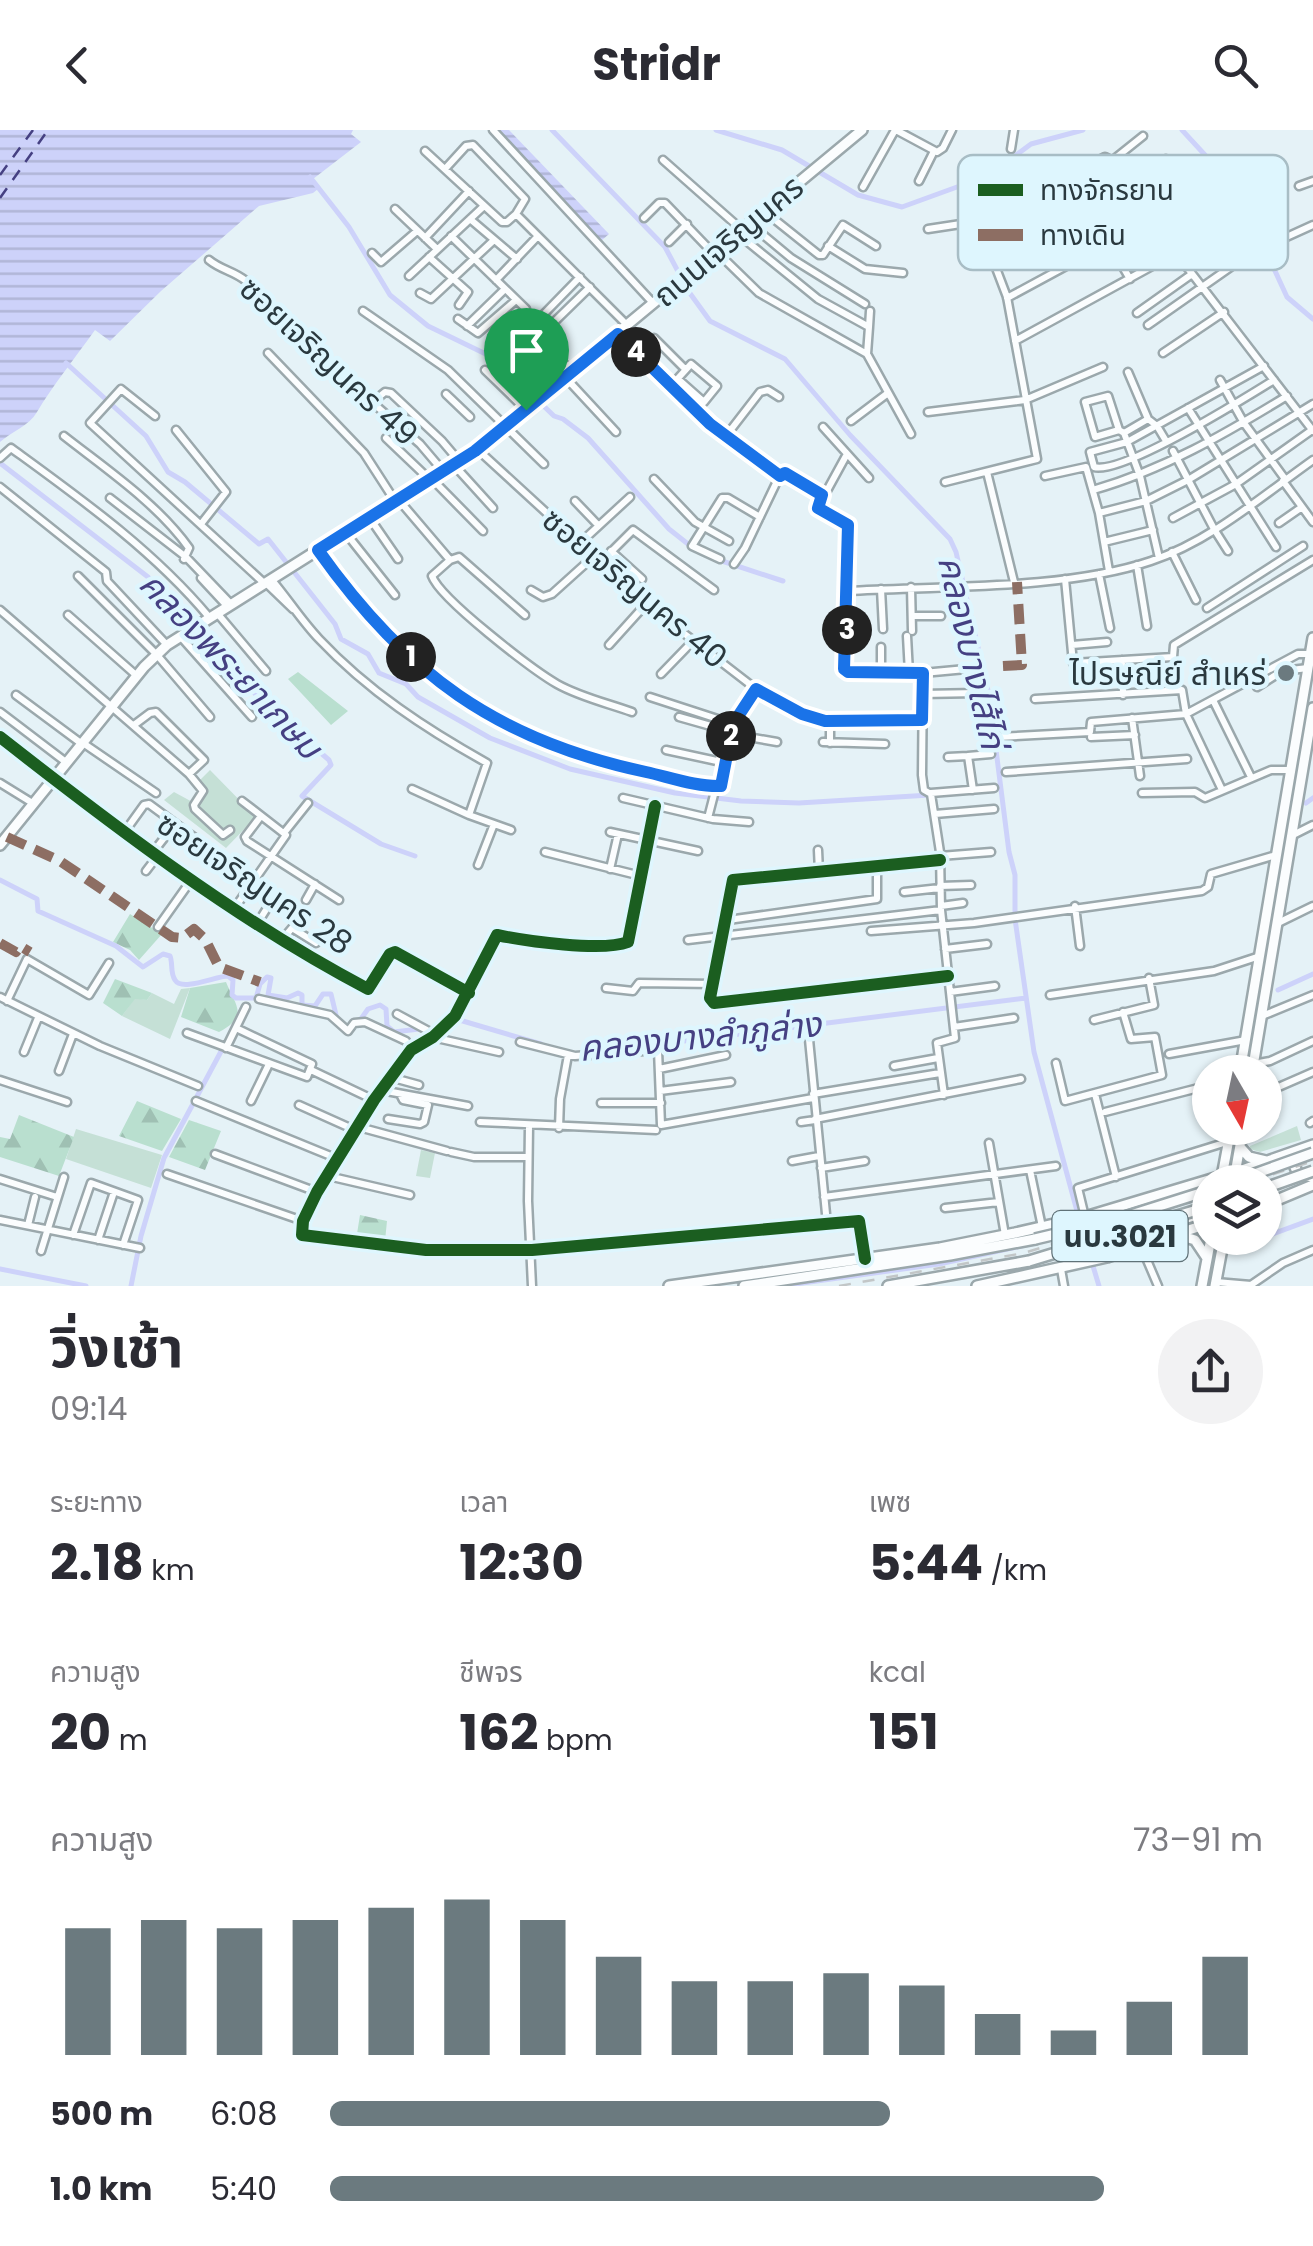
<!DOCTYPE html>
<html lang="th">
<meta charset="utf-8">
<style>
body{margin:0;font-family:Poppins,"Noto Sans Thai",sans-serif;background:#f2f2f3;color:#2b2b33;height:100vh;display:flex;flex-direction:column;font-size:38px;white-space:nowrap}
*{box-sizing:border-box;margin:0}
p{font-size:32px;color:#7c7c81}
.icon{flex:none;width:55px;height:55px;fill:none;stroke:currentColor;stroke-width:2;stroke-linecap:round;stroke-linejoin:round}
.map{position:relative;height:1156px;overflow:hidden}
.drawer{display:flex;flex-direction:column;background:#fff;flex:1}
.drawer>*{flex:none}
.needle{width:65px;rotate:171deg}
.buttons{position:absolute;left:1192px;top:925px;display:grid;gap:20px}
.buttons a{display:grid;place-items:center;width:90px;height:90px;border-radius:50%;background:#fff;box-shadow:0 2px 8px #0004;font-size:50px}
.pin{position:absolute;display:grid;place-items:center;width:85px;height:85px;color:#fff;margin:-102px -42px;border-radius:50% 50% 50% 0;rotate:-45deg;box-shadow:0 0 10px #0007}
.pin .icon{rotate:45deg}
.km{position:absolute;width:50px;height:50px;margin:-25px;border-radius:50%;background:#222;color:#fff;font-size:28px;line-height:50px;text-align:center}
.round{display:grid;place-items:center;flex:none;width:105px;height:105px;border-radius:52px;background:#f2f2f3}
.head{display:flex;align-items:center;justify-content:space-between;height:170px;padding:0 50px}
h1{font-size:55px;font-weight:700;line-height:75px}
.metrics{display:grid;grid-template-columns:repeat(3,1fr);gap:15px;height:170px;padding:10px 50px}
.metrics div{display:grid;align-content:center}
.metrics b{font-size:50px;font-weight:700}
.metrics small{font-size:28px;font-weight:400}
.metrics p{font-size:28px}
.chart{height:280px;padding:20px 50px}
.chart p{display:flex;justify-content:space-between}
.chart svg{width:100%;height:180px;margin-top:10px;stroke:#6b7a7f;stroke-width:6}
ul{padding:0 50px;list-style:none;font-size:32px}
li{display:grid;grid-template-columns:160px 120px 1fr;align-items:center;height:75px}
li i{height:25px;border-radius:12px;background:#6b7a7f}
header{display:flex;justify-content:space-between;align-items:center;height:130px;padding:0 50px;background:#fff;font-size:45px;font-weight:700}
.map>svg:first-child{display:block}
</style>
<header><svg class="icon" aria-label="back" viewBox="0 0 24 24"><path d="M15 5l-7 7 7 7"/></svg>Stridr<svg class="icon" aria-label="search" viewBox="0 0 24 24"><circle cx="10" cy="10" r="6"/><path d="M15 15l6 6"/></svg></header>
<div class="map">
<svg width="1313" height="1156" viewBox="0 0 1313 1156">
<defs>
<pattern id="forest-firs" width="22" height="20" patternUnits="userSpaceOnUse" patternTransform="scale(2.5)"><rect width="22" height="20" fill="#b9dfcf"/><path d="M5 1l3.5 6h-7zM16 11l3.5 6h-7z" fill="#9fc0b3"/></pattern>
<pattern id="water-rules" width="6" height="5" patternUnits="userSpaceOnUse" patternTransform="scale(2.5)"><rect width="6" height="5" fill="#cdd2fa"/><path d="M0 2.5h6" fill="none" stroke="#b0b5d7"/></pattern>
</defs>
<rect width="100%" height="100%" fill="#e5f2f7"/>
<path fill="#c5e0d6" d="M210,640L256,687L226,718L164,670L174,662L198,675L207,664L199,651Z
M190,858L170,909L122,886L135,868L147,870L152,863L174,874L181,859Z
M1297,996L1301,1010L1260,1022L1250,1019V1016Z
M76,999L162,1025L151,1058L66,1029Z
M421,1020L435,1023L430,1048L416,1046Z"/>
<path fill="url(#forest-firs)" d="M298,542L348,581L331,595L288,549Z
M130,784L162,804L139,830L130,820L113,812Z
M115,849L152,863L147,870L135,869L122,886L103,873Z
M226,852C235,875 250,886 219,902L181,887L190,858Z
M137,971L181,989L162,1021L119,1006Z
M19,985L74,1007L59,1046L0,1027V1007L10,1009Z
M189,990L221,1001L205,1040L169,1027Z
M360,1085L387,1091L385,1111L356,1110Z"/>
<path fill="url(#water-rules)" d="M0,0H353L351,4L361,12L313,49L318,59L313,63L259,76L161,161L110,211L95,200C75,228 53,255 37,282C29,296 11,302 0,312Z
M497,0H509L609,104L601,111Z"/>
<g fill="none" stroke-linecap="round" stroke-linejoin="round">
<path stroke="#cdd2fa" stroke-width="5" d="M552,0L665,117L689,162L710,191L785,229L850,305L950,409L956,422L989,565L1009,722L1015,745V789L1034,922L1077,1081
M716,0L782,20L858,65L902,77L968,53L1000,37L1031,14L1083,0
M1182,0L1217,38L1270,130L1287,167L1313,189
M310,47L349,97L390,165L428,196L494,228L554,286L563,289L588,308L669,399L693,418
M66,233L146,306L168,342L185,352L259,414L268,409L335,494L341,509L368,524L379,543L406,554L418,567L490,608L570,639L675,663L741,671L799,673L930,665
M0,333L148,447L166,472L270,579L329,630L331,635L302,666L381,714L415,726
M716,429L783,451
M1306,673L1313,668
M0,750L37,769L38,781L116,816L143,837L163,824L170,826C173,833 170,843 175,850C182,862 216,846 228,846L233,850L232,865L236,868H256L260,854L267,847L271,848L268,865L287,868L298,863L302,865V875L315,876L323,864H331L337,889
M1278,860L1313,844
M452,892L456,889L541,914
M358,893L368,879L380,875L386,879L387,896L394,902L419,899
M596,922L1026,868
M1082,1099L1090,1125
M1270,1105L1313,1089
M1055,1109L1083,1103
M1093,1136L1099,1156
M0,1139L86,1156
M131,1156L141,1106L164,1028L225,914
M781,1156L939,1134L1035,1113"/>
<path stroke="#454082" stroke-width="2.5" stroke-dasharray="12 10" stroke-linecap="butt" d="M0,45L33,0
M0,68L48,0"/>
<defs>
<path id="minor" d="M493,0L653,173
M896,0L937,22L943,18L952,0
M1011,19L1014,0
M425,21L502,92H507L516,84L627,195
M663,30L741,99
M1113,30L1143,6
M445,39L466,16L473,15L525,69L516,84
M919,51L934,21
M1129,52L1166,29
M1055,53L1105,27L1117,33L1176,123L1313,301
M1299,56L1313,51
M863,57L895,0
M1065,70L1088,101L1142,72
M1143,74L1181,47
M395,79L437,119
M764,81L819,125H823L843,95L876,116
M644,88L659,73H665L713,123
M470,89L517,129
M1278,91L1285,108
M749,93L791,128L865,174
M928,99L974,92L980,96L1007,167L1037,329L945,352
M738,104L818,169L869,197L867,224
M1164,104L1188,88
M451,106L526,179V199L572,241
M425,108L469,61
M669,112L687,94
M1271,114L1313,95
M828,116L865,139L903,143
M1058,117L1069,134
M1113,120L1130,149
M716,121L759,163L867,224L911,304
M372,123L381,132L417,101
M1177,124L1232,86
M429,127L468,162L459,175
M209,130C221,140 234,141 246,151L312,220L420,314L443,341
M409,146L484,76
M496,150L538,106
M420,163L431,169L494,110
M1007,168L1105,115L1113,119L1155,92
M363,181L448,240L544,334
M1137,183L1192,144
M540,188L580,147
M458,189L478,203L516,170
M1148,195L1242,129
M467,196L505,159
M549,197L590,157
M869,197L870,181
M617,203L710,294L780,345L785,343L822,365
M654,208L685,239
M1015,211L1176,123
M501,213L552,258
M268,223L364,323L395,371
M1163,223L1224,182
M1264,236L1127,312L1090,322L1094,337C1122,345 1245,268 1274,250
M485,240L526,280
M1128,242L1148,289
M565,247L616,302
M1220,250L1244,293L1285,349
M671,256L691,234L717,256L704,272L678,249
M446,264L470,287
M374,271L385,262L391,263L442,311L459,331
M1188,278L1276,417
M928,282L1025,270L1103,237
M155,286L121,259L90,293L264,453
M851,291L888,263
M823,297L869,348
M176,300L226,362L201,394
M1119,300L1095,307L1085,272L1108,266L1119,300L1124,303
M64,306C106,339 158,374 189,418L184,429
M726,306L760,262L768,260L779,267
M386,308L429,349
M477,319L646,474L756,559L802,585L825,591H921
M1173,321L1214,399L1228,421
M847,324L818,377L849,397L844,539L848,542L923,543L966,539
M0,328L11,318C81,369 153,420 209,487
M454,335L493,378
M987,342L1014,452
M1045,346L1086,337L1099,383L1109,441
M432,349L483,401
M654,349L695,392L729,411
M1283,351L1313,392
M0,357L106,442L107,451L167,515
M1093,360C1163,340 1225,304 1287,266
M110,368L186,427L231,474
M398,369L450,430
M575,371L598,395
M1099,383L1146,371L1188,350L1313,274
M369,387L398,429
M1173,388L1236,354L1312,300
M1279,393L1302,377
M345,402L395,465
M1104,412L1153,400
M579,414L630,367
M318,420C371,495 443,572 529,608C589,632 653,644 716,657
M611,421L642,449
M1172,422L1196,470
M1159,428L1140,346L1124,303L1148,289L1157,296L1166,311
M720,429L692,416L722,368H728L760,387
M600,433L633,400L714,460
M734,434L745,418L780,345
M1137,435L1147,496
M1099,444L1110,498
M78,446L157,525L210,587
M201,448L227,476
M271,449C288,469 301,490 319,509C368,561 426,599 487,633L469,685
M1065,449L1073,533L1173,527L1174,515L1313,430
M266,453L293,479
M911,457L912,501
M881,459L883,499
M531,460L543,467L552,464L593,427
M848,461C940,456 1065,460 1151,431C1211,411 1262,366 1313,330
M1207,478L1303,416
M0,480L189,644L203,661L194,675L195,679L223,705L230,700
M217,483L266,541
M68,485L137,546
M525,485L459,427L450,430L432,446C440,469 533,540 557,554C580,567 607,573 632,582
M912,486H941
M180,506L252,587
M907,506L909,543
M609,515L646,474
M1072,515L1107,512
M881,517V543
M1122,530L1123,565
M923,543L922,645L924,660L931,664L940,722L941,780L955,908L937,913L944,965
M661,544L693,511
M1257,557L1282,541L1308,538
M922,564L978,563
M16,565L82,614
M650,567L733,594
M1035,569L1182,560L1186,584L1222,660
M1213,570L1251,647
M0,582L67,633
M679,587L732,602
M1132,588L1140,646
M830,591V613
M134,595L150,583L156,582L204,630L189,644
M731,604L777,612
M0,607C115,697 238,791 368,859L390,824L395,822L469,863
M998,607L1090,602L1091,592L1186,584L1298,524H1310
M1091,607L1135,605
M823,612L885,614
M83,613L156,663
M666,620L726,633
M968,626L991,624
M948,627L968,626L973,660
M1006,642L1187,629
M0,653L34,674
M412,659L469,685L511,700
M931,663L994,658
M1142,663L1195,662L1205,668L1271,640H1290
M623,668L713,689L749,692
M655,676L628,812C602,822 526,811 497,805L455,886L433,907L411,920L374,970L317,1062L303,1091L302,1105L426,1120H532L859,1091L865,1129
M935,684L994,679
M261,686L245,707L247,711L339,770
M708,688L716,657L722,655L733,594L756,559
M126,700L144,675L149,674L199,711
M610,702L698,721
M284,703L308,673
M1293,705L1313,695
M818,720L819,742
M154,721L175,694
M545,722L641,746
M940,726L991,722
M940,730L733,750L710,868L714,873L948,846
M478,735L494,694
M610,739L618,704
M146,741L159,724
M940,756L971,755
M904,762L940,758
M306,770L315,754
M941,776L963,773
M1075,776L1080,816
M234,779L286,705L242,671
M728,790L877,769V735
M1278,793L1313,776
M257,794L274,767
M158,797L192,749
M871,801L974,793L1202,761L1208,757L1211,744L1276,725
M688,810L941,780
M281,811L292,798L316,813
M945,819L987,814
M606,858L633,861L639,853L714,854
M950,862L995,856
M1050,865L1214,841L1260,826
M0,867L100,916L198,956
M259,869L330,885L348,901L354,893L365,892L406,911L411,920
M7,871L27,829L89,865L109,833
M397,884L436,905
M1262,886L1313,865
M1094,890L1154,875L1149,848
M954,897L1014,888
M808,899L827,1094
M187,903L307,947L312,934L236,898
M432,907L499,922
M520,912L575,926L658,920L661,995L813,968
M226,918L246,877
M24,922L38,888
M1169,924L1246,910
M1056,933L1065,971L1162,945L1155,907L1131,909L1123,882
M1253,934L1270,931L1313,911
M894,936L938,928
M659,939L726,925
M311,940L374,970
M59,941L73,904
M390,947L419,955
M0,950L67,972
M381,960L468,976
M660,961L731,952
M1265,963L1313,942
M813,964L940,943
M1095,964L1116,1047
M196,971L338,1029
M251,971L269,934
M601,973H661
M299,975L357,1001
M1105,982L1210,955
M388,989L420,994L424,992L428,975L403,970L400,964
M815,989L1021,949
M480,992L656,1000
M801,992L815,990
M1310,993L1313,991
M529,996L528,1071L532,1156
M359,997L447,1021
M559,998L560,969L568,925
M989,1013L1005,1105
M451,1022L474,1027H528
M215,1024L317,1062
M792,1031L819,1026
M821,1038L865,1031
M1030,1040L1042,1097
M167,1044L303,1091
M328,1046L410,1065
M0,1049L57,1067
M824,1067L1056,1036
M945,1078L999,1072
M1085,1087L1078,1058L1227,1012
M0,1090L140,1118
M28,1095L35,1067
M73,1105L91,1053L138,1070L123,1115
M98,1110L114,1062
M1141,1116L1158,1156
M41,1121L64,1047
M1061,1139L1064,1156
M1216,1152L1251,1155L1283,1133L1313,1120"/>
<path id="major" d="M0,715L144,537L167,515L475,321L862,0
M1240,942L1313,508
M1252,942L1313,578
M1240,1017L1249,1027L1266,1031
M1297,1024L1294,1035L1298,1044L1313,1047
M1235,1044L1243,998
M1221,1052L1231,998
M1265,1075L1313,1055
M1102,1086H1123L1133,1097L1148,1100L1210,1081
M1179,1105L1195,1110L1207,1128
M669,1156L940,1118L1015,1103L1085,1087L1242,1040L1313,1015
M744,1156L950,1125L1035,1109
M888,1156L1029,1131
M977,1156L1107,1127L1210,1093
M1202,1156L1211,1108
M1215,1156L1224,1108"/>
</defs>
<use href="#minor" stroke="#9ba8ac" stroke-width="11"/>
<use href="#major" stroke="#9ba8ac" stroke-width="14"/>
<use href="#minor" stroke="#fbfdfe" stroke-width="6"/>
<use href="#major" stroke="#fbfdfe" stroke-width="9"/>
<path stroke="#c2c6c7" stroke-width="2.5" stroke-dasharray="12 12" stroke-linecap="butt" d="M1250,1052L1313,1031
M839,1156L1024,1123L1210,1066"/>
<defs>
<path id="major-bridge" d="M1232,1052L1313,1023
M1265,1058L1313,1041
M1035,1109L1115,1090L1210,1060
M1029,1131L1210,1076"/>
</defs>
<use href="#major-bridge" stroke="#9ba8ac" stroke-width="14" stroke-linecap="butt"/>
<use href="#major-bridge" stroke="#fbfdfe" stroke-width="9"/>
<path stroke="#8d6e63" stroke-width="10" stroke-dasharray="20 10" stroke-linecap="butt" d="M1003,536L1022,535L1017,452
M7,707L60,731L172,807L182,808L194,799L205,809L219,837L260,852
M0,813L16,822L20,816L30,822"/>
<defs>
<path id="cycleway" d="M0,607C115,697 238,791 368,859L390,824L395,822L469,863
M655,676L628,812C602,822 526,811 497,805L455,886L433,907L411,920L374,970L317,1062L303,1091L302,1105L426,1120H532L859,1091L865,1129
M940,730L733,750L710,868L714,873L948,846"/>
</defs>
<use href="#cycleway" stroke="#def6fe" stroke-width="19"/>
<use href="#cycleway" stroke="#1b5e20" stroke-width="12"/>
</g>
<g fill="none" stroke-linecap="round" stroke-linejoin="round">
<defs>
<path id="route" d="M618,204L710,294L780,346L785,343L822,365L818,378L848,395L844,539L848,542L923,543L922,590L825,591L802,584L756,559L733,594L721,656C697,657 669,647 646,642C496,610 406,544 318,420L475,321Z"/>
</defs>
<use href="#route" stroke="#fff" stroke-width="20"/>
<use href="#route" stroke="#1a73e8" stroke-width="12"/>
</g>
<circle fill="#6b7a7f" stroke="#def6fe" stroke-width="4" cx="1286" cy="543" r="10"/>
<g text-anchor="middle" dominant-baseline="central" stroke-width="9" stroke-linejoin="round" paint-order="stroke">
<rect fill="#def6fe" stroke="#607278" stroke-width="2.5" x="1052.5" y="1081" width="135" height="50" rx="8"/>
<g font-size="30" font-weight="bold" fill="#2a393f">
<text x="1120" y="1106">นบ.3021</text>
</g>
<g font-size="32" fill="#2a393f" stroke="#def6fe">
<text transform="translate(728 111) rotate(-40)">ถนนเจริญนคร</text>
<text transform="translate(329 231) rotate(43)">ซอยเจริญนคร 49</text>
<text transform="translate(635 458) rotate(40)">ซอยเจริญนคร 40</text>
<text transform="translate(255 753) rotate(34)">ซอยเจริญนคร 28</text>
</g>
<g font-size="32" fill="#2a393f" stroke="#def6fe" text-anchor="end">
<text x="1266" y="543">ไปรษณีย์ สำเหร่</text>
</g>
<g font-size="35" font-style="italic" fill="#454082" stroke="#def6fe">
<text transform="translate(972 522) rotate(77)">คลองบางไส้ไก่</text>
<text transform="translate(231 535) rotate(46)">คลองพระยาเกษม</text>
<text transform="translate(700 906) rotate(-6)">คลองบางลำภูล่าง</text>
</g>
</g>
<rect x="958" y="25" width="330" height="115" rx="15" fill="#def6fe" stroke="#a8bdc5" stroke-width="2.5"/>
<rect x="978" y="54" width="45" height="12" fill="#1b5e20"/>
<rect x="978" y="99" width="45" height="12" fill="#8d6e63"/>
<g font-size="28" fill="#2a393f">
<text x="1040" y="70">ทางจักรยาน</text>
<text x="1040" y="115">ทางเดิน</text>
</g>
</svg>
<div class="buttons">
<a><svg class="needle" viewBox="-14 -14 28 28"><path d="M0-13l5 13h-10z" fill="#e53935"/><path d="M0 13l5-13h-10z" fill="#7c7c81"/></svg></a>
<a><svg class="icon" aria-label="layers" viewBox="0 0 24 24"><path d="M12 4l9 5-9 5-9-5zM3 14l9 5 9-5"/></svg></a>
</div>
<div class="pin" style="left:526px;top:280px;background:#1e9e55"><svg class="icon" aria-label="arrive" viewBox="0 0 24 24"><path d="M6 21V4h12l-3 4 3 4H6"/></svg></div>
<b class="km" style="left:411px;top:527px">1</b>
<b class="km" style="left:731px;top:606px">2</b>
<b class="km" style="left:847px;top:500px">3</b>
<b class="km" style="left:636px;top:222px">4</b>
</div>
<section class="drawer">
<div class="head"><div><h1>วิ่งเช้า</h1><p>09:14</p></div><a class="round"><svg class="icon" aria-label="share" viewBox="0 0 24 24"><path d="M12 15V3M7 8l5-5 5 5M5 13v7h14v-7"/></svg></a></div>
<div class="metrics">
<div><p>ระยะทาง</p><b>2.18<small> km</small></b></div>
<div><p>เวลา</p><b>12:30</b></div>
<div><p>เพซ</p><b>5:44<small> /km</small></b></div>
</div>
<div class="metrics">
<div><p>ความสูง</p><b>20<small> m</small></b></div>
<div><p>ชีพจร</p><b>162<small> bpm</small></b></div>
<div><p>kcal</p><b>151</b></div>
</div>
<div class="chart"><p><span>ความสูง</span>73–91 m</p>
<svg viewBox="0 0 160 44" preserveAspectRatio="none"><path d="M5 44V13M15 44V11M25 44V13M35 44V11M45 44V8M55 44V6M65 44V11M75 44V20M85 44V26M95 44V26M105 44V24M115 44V27M125 44V34M135 44V38M145 44V31M155 44V20"/></svg>
</div>
<ul>
<li><b>500 m</b>6:08<i style="width:60%"></i></li>
<li><b>1.0 km</b>5:40<i style="width:83%"></i></li>
</ul>
</section>
